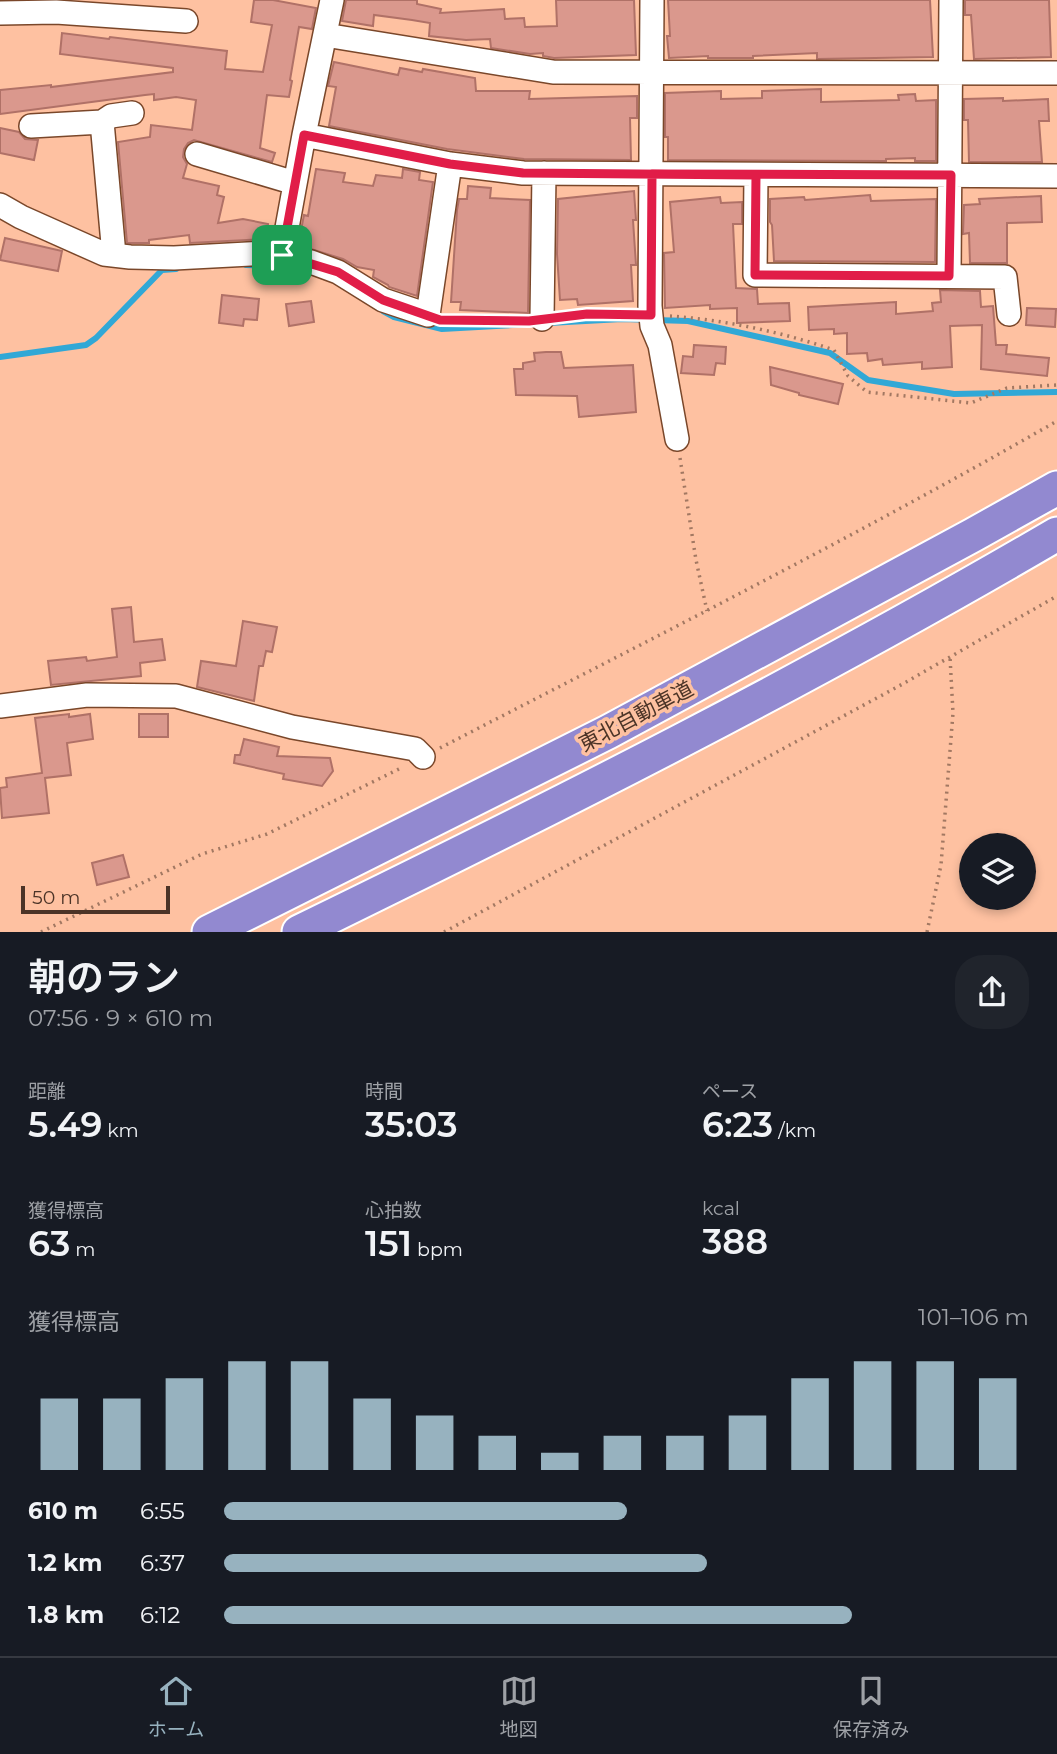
<!DOCTYPE html>
<html lang="ja">
<meta charset="utf-8">
<style>
body{margin:0;font-family:Montserrat,"Noto Sans JP",sans-serif;background:#20242c;color:#f1f3f6;height:100vh;display:flex;flex-direction:column;font-size:26px;white-space:nowrap}
*{box-sizing:border-box;margin:0}
p{font-size:23px;color:#9ea1a6}
.icon{flex:none;width:38px;height:38px;fill:none;stroke:currentColor;stroke-width:2;stroke-linecap:round;stroke-linejoin:round}
.map{position:relative;height:932px;overflow:hidden}
.drawer{display:flex;flex-direction:column;background:#171b24;flex:1}
.drawer>*{flex:none}
.controls{position:absolute;left:959px;top:833px;display:grid;gap:14px}
.controls a{display:grid;place-items:center;width:77px;height:77px;border-radius:50%;background:#171b24;box-shadow:0 4px 10px #0003;font-size:35px}
.scale{position:absolute;left:21px;bottom:18px;width:149px;box-sizing:border-box;padding-left:7px;border:4px solid #4c3427;border-top:0;font-size:19px;line-height:24px;white-space:nowrap;color:#4c3427;-webkit-text-stroke:5px #fec1a1;paint-order:stroke}
.pin{position:absolute;display:grid;place-items:center;width:60px;height:60px;color:#fff;margin:-30px;border-radius:14px;box-shadow:0 4px 10px #0006}
.round{display:grid;place-items:center;flex:none;width:74px;height:74px;border-radius:28px;background:#20242c}
.headline{display:flex;align-items:center;justify-content:space-between;height:119px;padding:0 28px}
h1{font-size:38px;font-weight:600;line-height:52px}
.stats{display:grid;grid-template-columns:repeat(3,1fr);gap:10px;height:119px;padding:7px 28px}
.stats div{display:grid;align-content:center}
.stats b{font-size:35px;font-weight:600}
.stats small{font-size:19px;font-weight:400}
.stats p{font-size:19px}
.chart{height:196px;padding:14px 28px}
.chart p{display:flex;justify-content:space-between}
.chart svg{width:100%;height:126px;margin-top:7px;stroke:#97b2bf;stroke-width:6}
ul{padding:0 28px;list-style:none;font-size:23px}
li{display:grid;grid-template-columns:112px 84px 1fr;align-items:center;height:52px}
li i{height:18px;border-radius:9px;background:#97b2bf}
.dock{display:flex;justify-content:space-around;align-items:center;height:98px;border-top:2px solid #363941;background:#171b24;font-size:19px;color:#9ea1a6}
.dock a{display:grid;justify-items:center;gap:4px}
.dock .active{color:#97b2bf}
.map>svg:first-child{display:block}
</style>
<div class="map">
<svg width="1057" height="932" viewBox="0 0 1057 932">
<rect width="100%" height="100%" fill="#fec1a1"/>
<g fill="none" stroke-linecap="round" stroke-linejoin="round">
<path stroke="#31a8d6" stroke-width="6" d="M246,265L281,266
M383,311L394,317L442,329L622,319L688,321L830,353L868,380L954,394L1057,392
M0,357L86,345L96,338L162,270L176,269"/>
</g>
<path fill="#da988d" stroke="#b07167" stroke-width="2" d="M254,0H273L316,8L312,29L299,27L290,80L292,81L289,97L267,95L260,148L275,153L272,162L194,140L188,143L184,149L183,157L187,164L183,178L219,186L217,195L224,197L218,223L243,219L268,224L266,239L190,243L189,235L149,240V243H127L118,142L150,137L151,125L192,130L196,100L176,97L154,100V94L145,95L0,114V90L51,85V87L173,72V68L60,54L62,33L109,39L110,37L227,51L225,69L263,72L272,25L251,22Z
M346,0H417V4L441,9L440,13L504,9L505,19L524,18L525,27L557,26L556,0H634L636,55L554,58L543,56V53L530,54L491,48L490,39L466,40L429,36L430,23L412,20L374,15L373,26L342,21Z
M668,0H930L933,57L817,59V53L753,56V58H708V56L669,58L667,36H670Z
M965,0H1049L1051,57L974,59L971,15H965Z
M334,62L398,75L400,68L422,72L423,69L475,78L476,91H530L529,99L637,96V118H630L631,160L524,159L447,149L329,126L336,87L328,86Z
M821,89V102L899,100L898,95L915,94L916,101L936,100V161H915V158L886,159V161L668,160V137H665V93L721,91V99L762,98V91Z
M1003,98V101L1048,99L1049,121H1039L1042,162H969L968,120H964V99Z
M0,128L19,132L25,139L38,140L34,160L0,153Z
M316,169L345,173L343,182L373,186L376,175L402,178L403,169L420,172L419,180L433,182L417,296L389,287L388,285L373,277L374,270L357,267L343,259L298,245L304,215L308,216Z
M468,186L491,188L490,198L530,200L528,313L460,310L461,302H451L457,210L459,199H467Z
M634,191L636,220H633L636,265H631L633,301L578,305L577,299L560,300L557,254L558,199Z
M870,195L871,201L936,199L935,262L774,261L772,225L770,222V199L804,197L805,200Z
M1041,196L1042,222L1007,223V263H970L969,233L963,234L964,205L980,204L979,199Z
M720,197L721,203L742,202V224H733L736,288L757,289L758,304L789,303L790,321L737,323V308L710,309V305L665,308L664,253L674,252L670,202Z
M5,238L62,251L58,271L0,260Z
M940,290L980,291L981,307L993,306L996,345H1007L1006,354L1049,358L1047,376L981,369L982,325L950,326L952,367L922,369V362L883,365L882,359L868,361L867,353L847,354V333L834,334V329L809,330L808,307L896,302V314L933,311L932,303L941,302Z
M222,295L259,299L257,320L244,319L243,326L219,323Z
M311,301L314,322L289,326L286,304Z
M1027,308L1056,309L1055,327L1026,325Z
M694,345L726,347L725,364L716,363L714,375L681,373L683,356L693,357Z
M546,352H561L564,368L633,365L636,412L579,417L577,396L516,395L514,369H523V363L535,361L534,353Z
M770,367L843,384L838,404L799,395V393L771,385Z
M131,607L134,642L162,639L165,660L140,663L141,676L51,685L48,661L86,657L87,661L117,657L112,609Z
M243,621L277,627L272,652L266,651L263,666H259L254,701L197,687L201,661L236,666Z
M69,714V717L90,714L93,739L67,743L71,775L45,778L49,813L2,818L0,788L7,787L6,778L42,773L35,718Z
M139,714H168V737H139Z
M244,739L279,747L277,756L330,758L333,771L322,786L283,779L284,774L234,763L235,755H240Z
M123,855L129,877L97,885L92,863Z"/>
<g fill="none" stroke-linecap="round" stroke-linejoin="round">
<defs>
<path id="minor" d="M332,0L304,135L450,164L523,173L1057,176
M652,0L650,306L652,326L660,345L677,439
M0,13L56,12L186,21
M325,35L553,72L1057,73
M102,122L114,255
M31,126L102,122L111,116L132,113
M197,154L295,183
M756,175L755,275L1005,277L1009,314
M0,205L21,217L104,254L130,257L174,258L268,253L311,262L338,272L383,300L428,315L450,164
M282,255L304,135
M949,276L951,0
M542,319L544,173
M0,706L87,695L176,696L292,727L415,749L423,757"/>
<path id="highway" d="M209,932L608,732L973,535L1057,488
M299,932C556,807 811,678 1057,534"/>
</defs>
<use href="#minor" stroke="#7a472a" stroke-width="26"/>
<use href="#highway" stroke="#fff" stroke-width="37"/>
<path stroke="#a27862" stroke-width="3.5" stroke-dasharray="2 5" stroke-linecap="butt" d="M670,316C725,320 782,332 834,350L848,376L867,392L971,403L1007,388L1057,385
M562,317L588,314L631,315
M447,320L523,321
M680,458L696,560L707,611
M440,748C647,641 855,537 1057,421
M41,932L202,854L267,834L399,769
M444,932L899,686L1057,596
M927,932L941,865L953,713L950,657"/>
<use href="#minor" stroke="#fff" stroke-width="23"/>
<use href="#highway" stroke="#9289d0" stroke-width="33"/>
</g>
<g fill="none" stroke-linecap="round" stroke-linejoin="round">
<defs>
<path id="route" d="M282,255L338,272L383,300L440,320L529,321L587,314L651,315L652,174L951,175L949,276L755,275L756,175L523,173L450,164L304,135L282,255"/>
</defs>
<use href="#route" stroke="#fff" stroke-width="14"/>
<use href="#route" stroke="#e11d48" stroke-width="9"/>
</g>
<g text-anchor="middle" dominant-baseline="central" stroke-width="7" stroke-linejoin="round" paint-order="stroke">
<g font-size="21" fill="#4c3427" stroke="#fec1a1">
<text transform="translate(636 716) rotate(-28)">東北自動車道</text>
</g>
</g>
</svg>
<div class="controls">
<a><svg class="icon" aria-label="layers" viewBox="0 0 24 24"><path d="M12 4l9 5-9 5-9-5zM3 14l9 5 9-5"/></svg></a>
</div>
<div class="scale">50 m</div>
<div class="pin" style="left:282px;top:255px;background:#1e9e55"><svg class="icon" aria-label="arrive" viewBox="0 0 24 24"><path d="M6 21V4h12l-3 4 3 4H6"/></svg></div>
</div>
<section class="drawer">
<div class="headline"><div><h1>朝のラン</h1><p>07:56 · 9 × 610 m</p></div><a class="round"><svg class="icon" aria-label="share" viewBox="0 0 24 24"><path d="M12 15V3M7 8l5-5 5 5M5 13v7h14v-7"/></svg></a></div>
<div class="stats">
<div><p>距離</p><b>5.49<small> km</small></b></div>
<div><p>時間</p><b>35:03</b></div>
<div><p>ペース</p><b>6:23<small> /km</small></b></div>
</div>
<div class="stats">
<div><p>獲得標高</p><b>63<small> m</small></b></div>
<div><p>心拍数</p><b>151<small> bpm</small></b></div>
<div><p>kcal</p><b>388</b></div>
</div>
<div class="chart"><p><span>獲得標高</span>101–106 m</p>
<svg viewBox="0 0 160 44" preserveAspectRatio="none"><path d="M5 44V19M15 44V19M25 44V12M35 44V6M45 44V6M55 44V19M65 44V25M75 44V32M85 44V38M95 44V32M105 44V32M115 44V25M125 44V12M135 44V6M145 44V6M155 44V12"/></svg>
</div>
<ul>
<li><b>610 m</b>6:55<i style="width:50%"></i></li>
<li><b>1.2 km</b>6:37<i style="width:60%"></i></li>
<li><b>1.8 km</b>6:12<i style="width:78%"></i></li>
</ul>
</section>
<nav class="dock">
<a class="active"><svg class="icon" aria-label="home" viewBox="0 0 24 24"><path d="M3 11l9-7 9 7M6 9v11h12V9"/></svg>ホーム</a>
<a><svg class="icon" aria-label="map" viewBox="0 0 24 24"><path d="M3 6l6-2 6 2 6-2v14l-6 2-6-2-6 2zM9 4v14M15 6v14"/></svg>地図</a>
<a><svg class="icon" aria-label="saved" viewBox="0 0 24 24"><path d="M7 4h10v16l-5-4-5 4z"/></svg>保存済み</a>
</nav>
